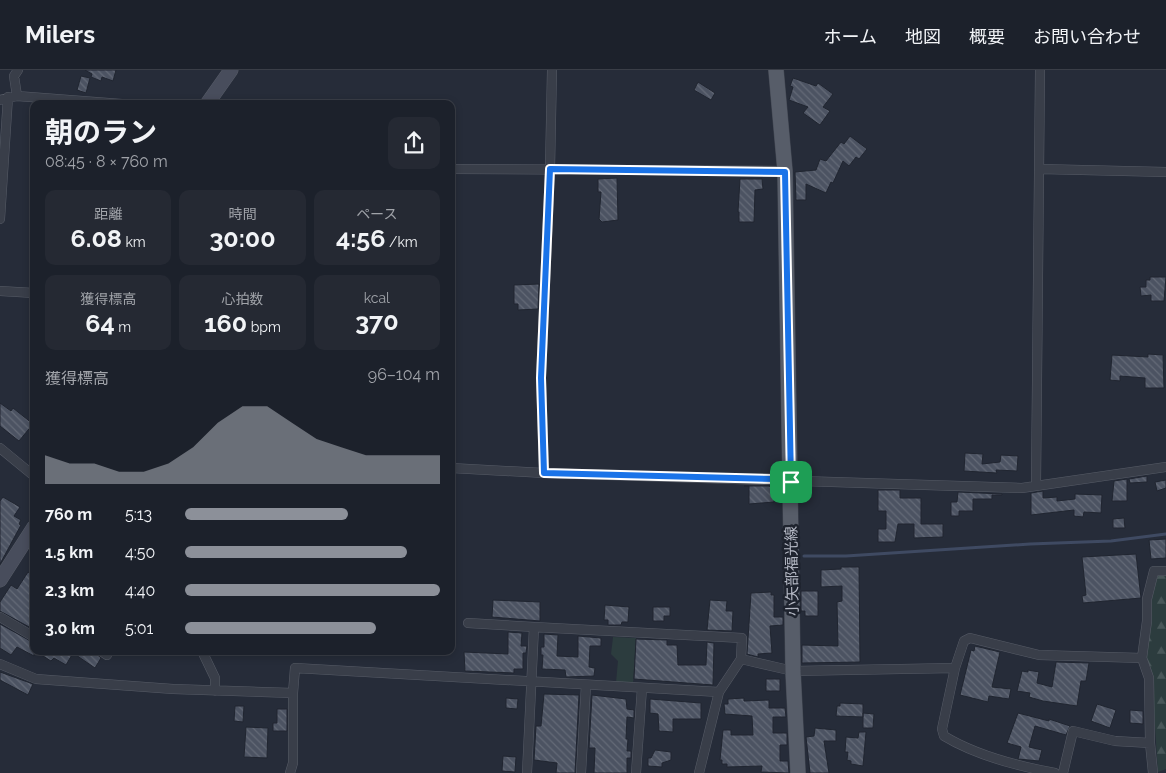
<!DOCTYPE html>
<html lang="ja">
<meta charset="utf-8">
<style>
body{margin:0;font-family:Raleway,"Noto Sans JP",sans-serif;background:#252933;color:#f1f3f6;height:100vh;display:flex;flex-direction:column;font-size:19px;white-space:nowrap}
*{box-sizing:border-box;margin:0}
p{font-size:16px;color:#a0a3a9}
.icon{flex:none;width:28px;height:28px;fill:none;stroke:currentColor;stroke-width:2;stroke-linecap:round;stroke-linejoin:round}
.map{position:relative;flex:1;overflow:hidden}
.drawer{position:absolute;left:30px;top:30px;width:425px;height:555px;display:flex;flex-direction:column;background:#1c212b;border-radius:10px;box-shadow:0 2px 8px #0003,0 0 0 1px #3a3e47}
.drawer>*{flex:none}
.pin{position:absolute;display:grid;place-items:center;width:42px;height:42px;color:#fff;margin:-21px;border-radius:10px;box-shadow:0 2px 8px #0006}
.round{display:grid;place-items:center;flex:none;width:52px;height:52px;border-radius:10px;background:#252933}
.head{display:flex;align-items:center;justify-content:space-between;height:85px;padding:0 15px}
h1{font-size:28px;font-weight:700;line-height:38px}
.metrics{display:grid;grid-template-columns:repeat(3,1fr);gap:8px;height:85px;padding:5px 15px}
.metrics div{display:grid;align-content:center;border-radius:10px;background:#252933;text-align:center}
.metrics b{font-size:25px;font-weight:700}
.metrics small{font-size:14px;font-weight:400}
.metrics p{font-size:14px}
.chart{height:140px;padding:10px 15px}
.chart p{display:flex;justify-content:space-between}
.chart svg{width:100%;height:90px;margin-top:5px;fill:#8c9099;opacity:.7}
ul{padding:0 15px;list-style:none;font-size:16px}
li{display:grid;grid-template-columns:80px 60px 1fr;align-items:center;height:38px}
li i{height:12px;border-radius:6px;background:#8c9099}
header{display:flex;align-items:center;gap:30px;box-sizing:border-box;height:70px;padding:0 25px;background:#1c212b;border-bottom:1px solid #3a3e47}
header strong{font-size:24px}
nav{display:flex;gap:28px;margin-inline-start:auto;font-size:18px}
.map>svg:first-child{display:block}
</style>
<header>
<strong>Milers</strong>
<nav><a>ホーム</a><a>地図</a><a>概要</a><a>お問い合わせ</a></nav>
</header>
<div class="map">
<svg width="1166" height="703" viewBox="0 0 1166 703">
<defs>
<pattern id="forest-firs" width="22" height="20" patternUnits="userSpaceOnUse" patternTransform="scale(1.25)"><rect width="22" height="20" fill="#2c3c3e"/><path d="M5 1l3.5 6h-7zM16 11l3.5 6h-7z" fill="#485658"/></pattern>
<pattern id="building-back-hatch" width="6" height="6" patternUnits="userSpaceOnUse" patternTransform="scale(1.25)"><rect width="6" height="6" fill="#4c5362"/><path d="M-1 5l2 2M0 0l6 6M5-1l2 2" fill="none" stroke="#646a77"/></pattern>
</defs>
<rect width="100%" height="100%" fill="#262c39"/>
<path fill="url(#forest-firs)" d="M1166,502V699L1158,702L1152,611L1142,589L1155,503Z"/>
<path fill="#2c3c3e" d="M613,567L636,568L633,614L616,613L618,591L611,584Z"/>
<g fill="none" stroke-linecap="round" stroke-linejoin="round">
<path stroke="#3f4a62" stroke-width="3" d="M804,486H846L1030,474L1111,471L1166,464"/>
</g>
<path fill="url(#building-back-hatch)" stroke="#202530" d="M85,0H116L113,11L102,7L101,11L91,7L92,4Z
M81,6L90,8L86,23L77,20Z
M793,8L816,16L818,13L833,24L823,37L830,41L820,55L803,43L808,37L789,30L793,17L790,16Z
M698,12L715,23L711,30L694,20Z
M850,66L867,79L859,89L856,87L849,96L843,91L833,113L831,112L826,123L806,114V130H796L795,102L816,100L820,89L826,91L841,72L844,74Z
M617,108L618,150L602,152L599,149L601,122H598V109Z
M740,109H762L763,119L755,120L754,152H739V142H738Z
M1150,207H1166L1164,231H1151V225L1141,226L1140,217H1146V210H1150Z
M539,214L538,239L518,240V234H514V215Z
M1148,284L1163,285L1164,318H1145V308L1120,306V311L1110,310L1112,285L1148,287Z
M0,333L11,341L13,338L33,354L19,371L0,356Z
M965,383L983,384L982,394L1000,392L1001,385L1018,386L1017,401L996,400L997,403L964,401Z
M1147,406V412L1130,413L1129,409Z
M1127,409V431H1112L1114,411Z
M1166,410V418L1157,421L1155,412Z
M744,416H768L774,417V432L749,434V416Z
M878,420H900V428H921V454H943V467L914,468V454H898L895,472H878V459H886V441H878Z
M1043,421V428L1057,427V431L1075,429V424L1102,425L1101,443L1084,442L1083,447L1074,446V440L1031,445V423Z
M958,422L1002,424V425H992V429H973V441H959V446H951V432H957Z
M3,427L20,437L14,446L21,450L19,454L21,455L0,494V431Z
M1124,448L1125,458H1113V449Z
M1166,469V488L1151,489L1149,470Z
M1136,484L1141,528L1083,533L1082,526L1086,525L1082,487Z
M841,497H859L860,592L802,593V575L838,576L837,532L842,531V516L821,517V500L841,499Z
M28,502L34,506V555L31,558L0,541V532L11,515L17,519Z
M801,521H818V546H805V541H801Z
M771,522V525H774V547H783V555L770,556L772,583L758,584V587L747,584L751,523Z
M493,530L540,532V551L492,547Z
M710,530L727,531L726,541H733L732,561L707,560Z
M605,535L629,537L628,552H622L621,555H608V550H604Z
M653,537H670V546H664V551H653Z
M0,554L34,573V586L17,577L11,585L0,578Z
M508,562L522,563L521,576H527L526,583H523V599H514V603L465,601L464,582L508,584Z
M544,564L558,565L557,586L578,587V566L601,568V576H590L589,597L595,598L594,606L566,607L565,600L542,599L543,585H541V577H544Z
M636,569L667,570V575H677L678,595H706L707,572L714,573L713,615L634,609Z
M975,576L1000,582L992,617L1011,619L1009,629L989,626L988,632L960,625L971,580L974,581Z
M35,581H93L101,588L95,598L73,583L66,595L54,588L51,591Z
M1056,592L1089,593L1086,611H1081L1077,636L1043,631L1029,627L1030,623L1017,621L1022,601L1028,602V600L1039,602L1037,613L1052,617Z
M0,602L33,614L28,625L0,610Z
M766,609H780V621H766Z
M544,624L579,625L575,703H556L557,693L534,690L536,656H541Z
M592,625L626,629L627,639L634,640V648L627,647L626,669H628L627,681H631V688H627V703H594L595,678H589Z
M506,628L518,629L517,639L506,638Z
M744,628V631L769,630V638H785L786,647H773V663H787V675H780V691H788L789,703L761,702L762,696L727,697V694H722V690H720L723,660H731V665H753L752,646L725,644L724,634H728V629Z
M650,629L701,633V649H673V662L659,661L658,644L650,643Z
M840,633L863,634V647L836,646L837,636H840Z
M1097,634L1116,640L1110,658L1091,651Z
M235,636H244L243,652L234,651Z
M277,639H287V661H273V653H277Z
M1130,640L1143,641V654L1130,653Z
M863,643L874,644L873,658H863Z
M1018,643L1049,651V649L1070,656L1066,665L1035,656L1029,677L1042,680L1039,691L1018,689L1021,677L1007,673Z
M246,657L268,658L267,688L244,687Z
M815,658L836,660V671H824L829,703H810L806,667L814,666Z
M859,662H866L863,696L851,694V691L847,690L848,682H845L846,667L858,668Z
M655,680L671,682V690L662,693V697L648,696V688H651Z
M503,686L516,687L515,702L502,701Z"/>
<g fill="none" stroke-linecap="round" stroke-linejoin="round">
<defs>
<path id="minor" d="M17,26L14,6L18,0
M0,30L17,26L122,34
M451,99L785,101
M1040,99L1166,102
M0,149L8,27
M0,221L34,223
M0,378L34,406
M451,398L544,403L1022,418L1166,397
M544,403L541,308L550,99L552,0
M1036,415L1040,0
M0,547L34,567
M468,553L534,557
M101,581L107,585
M202,581L215,608V621
M1142,588L1147,551V529L1154,501H1166
M741,589L793,601L955,598L942,659L944,666C977,686 1017,696 1055,703
M0,594L36,609L173,619L293,623
M955,598L964,571L970,568L1039,585L1142,588L1149,608L1150,673
M290,703L293,693V623L295,598L719,622
M527,703L534,557L742,568L741,589L719,622L699,703
M581,703L586,615
M636,703L642,618
M1063,703L1073,661L1115,671L1150,673L1153,703"/>
<path id="secondary" d="M207,34L231,0
M0,510L34,457"/>
<path id="primary" d="M776,0L785,101L793,601L798,703"/>
</defs>
<use href="#minor" stroke="#575c67" stroke-width="10"/>
<use href="#secondary" stroke="#575c67" stroke-width="15"/>
<use href="#primary" stroke="#424752" stroke-width="16"/>
<use href="#minor" stroke="#393e49" stroke-width="9"/>
<use href="#secondary" stroke="#484d5c" stroke-width="14"/>
<use href="#primary" stroke="#575d69" stroke-width="15"/>
</g>
<g fill="none" stroke-linecap="round" stroke-linejoin="round">
<defs>
<path id="route" d="M550,99L785,102L791,412L776,409L544,403L541,308Z"/>
</defs>
<use href="#route" stroke="#fff" stroke-width="10"/>
<use href="#route" stroke="#1a73e8" stroke-width="6"/>
</g>
<g text-anchor="middle" dominant-baseline="central" stroke-width="5" stroke-linejoin="round" paint-order="stroke">
<g font-size="15" fill="#b5b9c5" stroke="#1e232e">
<text transform="translate(792 501) rotate(-91)">小矢部福光線</text>
</g>
</g>
</svg>
<div class="pin" style="left:791px;top:412px;background:#1e9e55"><svg class="icon" aria-label="arrive" viewBox="0 0 24 24"><path d="M6 21V4h12l-3 4 3 4H6"/></svg></div>
<section class="drawer">
<div class="head"><div><h1>朝のラン</h1><p>08:45 · 8 × 760 m</p></div><a class="round"><svg class="icon" aria-label="share" viewBox="0 0 24 24"><path d="M12 15V3M7 8l5-5 5 5M5 13v7h14v-7"/></svg></a></div>
<div class="metrics">
<div><p>距離</p><b>6.08<small> km</small></b></div>
<div><p>時間</p><b>30:00</b></div>
<div><p>ペース</p><b>4:56<small> /km</small></b></div>
</div>
<div class="metrics">
<div><p>獲得標高</p><b>64<small> m</small></b></div>
<div><p>心拍数</p><b>160<small> bpm</small></b></div>
<div><p>kcal</p><b>370</b></div>
</div>
<div class="chart"><p><span>獲得標高</span>96–104 m</p>
<svg viewBox="0 0 160 44" preserveAspectRatio="none"><path d="M0 44V30L10 34L20 34L30 38L40 38L50 34L60 26L70 14L80 6L90 6L100 14L110 22L120 26L130 30L140 30L150 30L160 30V44z"/></svg>
</div>
<ul>
<li><b>760 m</b>5:13<i style="width:64%"></i></li>
<li><b>1.5 km</b>4:50<i style="width:87%"></i></li>
<li><b>2.3 km</b>4:40<i style="width:100%"></i></li>
<li><b>3.0 km</b>5:01<i style="width:75%"></i></li>
</ul>
</section>
</div>
